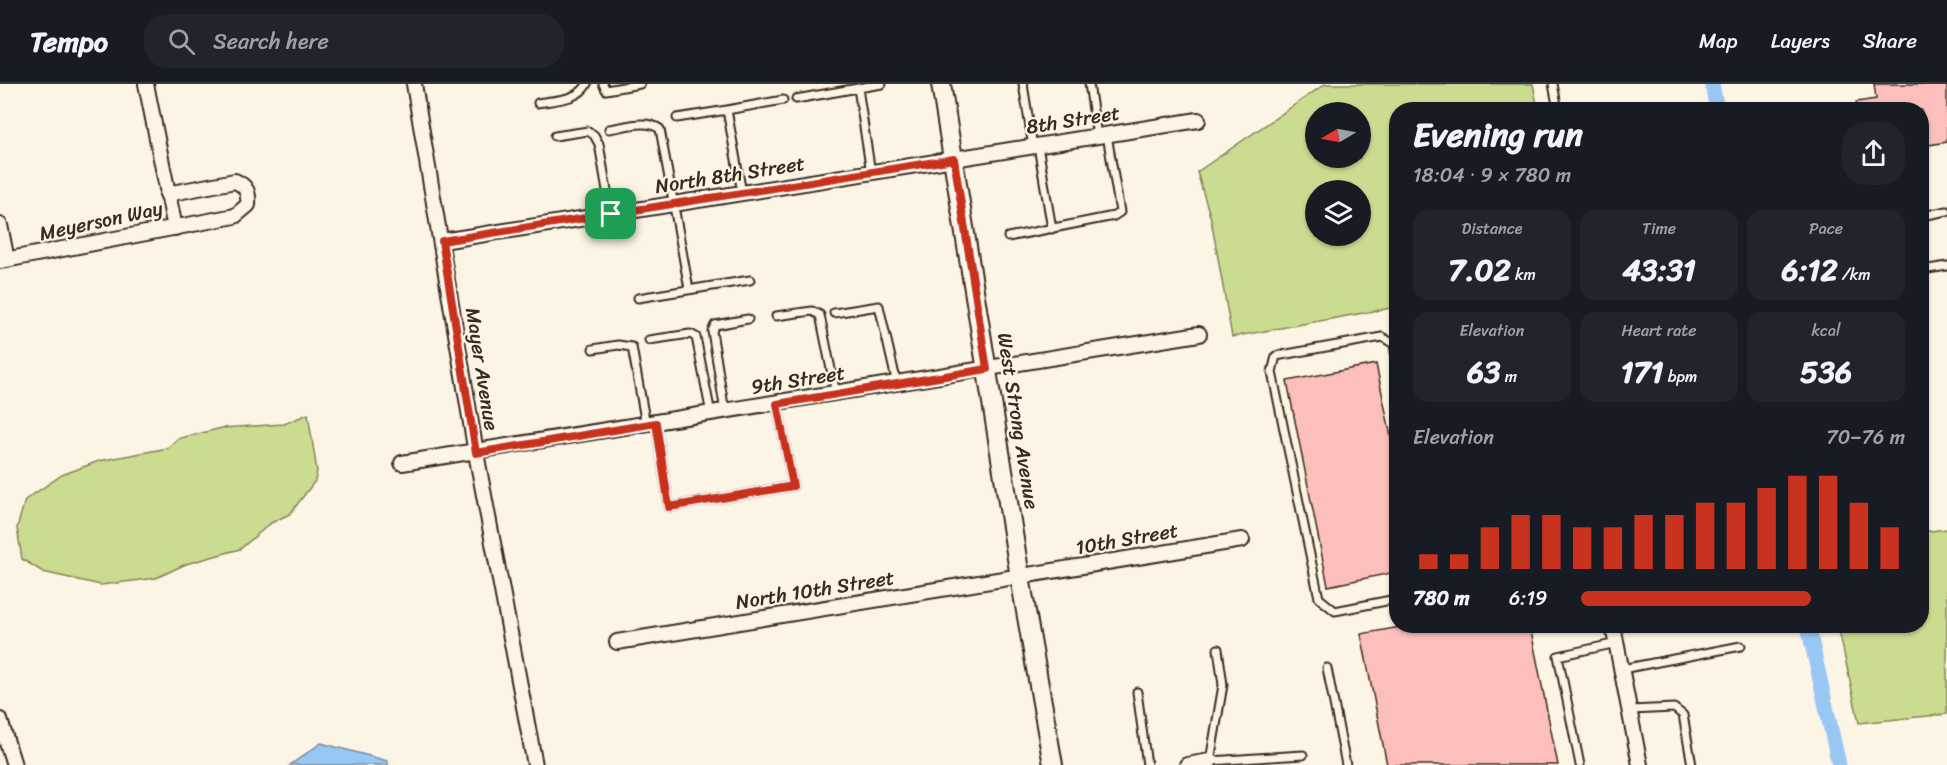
<!DOCTYPE html>
<meta charset="utf-8">
<style>
body{margin:0;font-family:Sriracha,sans-serif;background:#20242c;color:#f1f3f6;height:100vh;display:flex;flex-direction:column;font-size:22px;white-space:nowrap}
*{box-sizing:border-box;margin:0}
p{font-size:20px;color:#9ea1a6}
.icon{flex:none;width:33px;height:33px;fill:none;stroke:currentColor;stroke-width:2;stroke-linecap:round;stroke-linejoin:round}
.map{position:relative;flex:1;overflow:hidden}
.panel{position:absolute;left:1389px;top:18px;width:540px;height:531px;display:flex;flex-direction:column;background:#171b24;border-radius:24px;box-shadow:0 2px 4px #0004}
.panel>*{flex:none}
.needle{width:39px;rotate:260deg}
.fabs{position:absolute;left:1305px;top:18px;display:grid;gap:12px}
.fabs a{display:grid;place-items:center;width:66px;height:66px;border-radius:50%;background:#171b24;box-shadow:0 2px 4px #0004;font-size:30px}
.pin{position:absolute;display:grid;place-items:center;width:51px;height:51px;color:#fff;margin:-26px;border-radius:12px;box-shadow:0 3px 9px #0006}
.round{display:grid;place-items:center;flex:none;width:63px;height:63px;border-radius:24px;background:#20242c}
.summary{display:flex;align-items:center;justify-content:space-between;height:102px;padding:0 24px}
h1{font-size:33px;font-weight:700;line-height:45px}
.stats{display:grid;grid-template-columns:repeat(3,1fr);gap:9px;height:102px;padding:6px 24px}
.stats div{display:grid;align-content:center;border-radius:15px;background:#20242c;text-align:center}
.stats b{font-size:30px;font-weight:700}
.stats small{font-size:16px;font-weight:400}
.stats p{font-size:16px}
.chart{height:168px;padding:12px 24px}
.chart p{display:flex;justify-content:space-between}
.chart svg{width:100%;height:108px;margin-top:6px;stroke:#c8321e;stroke-width:6}
ul{padding:0 24px;list-style:none;font-size:20px}
li{display:grid;grid-template-columns:96px 72px 1fr;align-items:center;height:45px}
li i{height:15px;border-radius:8px;background:#c8321e}
header{display:flex;align-items:center;gap:36px;box-sizing:border-box;height:84px;padding:0 30px;background:#171b24;border-bottom:2px solid #363941}
header strong{font-size:28px}
nav{display:flex;gap:33px;margin-inline-start:auto;font-size:21px}
.search{width:420px;height:54px;background:#20242c;display:flex;align-items:center;gap:15px;box-sizing:border-box;padding:0 21px;border-radius:24px;color:#9ea1a6;font-size:22px}
.map>svg:first-child{display:block}
</style>
<header>
<strong>Tempo</strong>
<div class="search"><svg class="icon" aria-label="search" viewBox="0 0 24 24"><circle cx="10" cy="10" r="6"/><path d="M15 15l6 6"/></svg>Search here</div>
<nav><a>Map</a><a>Layers</a><a>Share</a></nav>
</header>
<div class="map">
<svg width="1947" height="681" viewBox="0 0 1947 681">
<rect width="100%" height="100%" fill="#fcf5e5"/>
<filter id="ink" filterUnits="userSpaceOnUse"><feTurbulence type="fractalNoise" baseFrequency=".0167" numOctaves="2"/><feDisplacementMap in="SourceGraphic" scale="12" xChannelSelector="R" yChannelSelector="G"/><feConvolveMatrix kernelMatrix="1 2 1 2 8 2 1 2 1" color-interpolation-filters="sRGB"/></filter>
<g filter="url(#ink)">
<path fill="#cadc90" stroke="#828357" stroke-width="1.5" fill-rule="evenodd" d="M1325,0H1533L1538,25L1396,26V223L1232,253L1211,135L1197,88ZM1316,28H1360V74H1316ZM1360,106V152H1316V106Z
M308,330L317,387L315,397L290,430L271,439L240,465L186,480L156,494L101,501L43,488L22,475L17,444L25,416L62,391L99,377L168,364L177,355L222,344L284,340Z
M1947,445V630L1859,639L1838,542H1922V448Z"/>
<path fill="#99c7f4" stroke="#73889e" stroke-width="1.5" d="M321,659L388,677V681H290Z"/>
<g fill="none" stroke-linecap="round" stroke-linejoin="round">
<path stroke="#99c7f4" stroke-width="15" d="M1712,0L1717,26
M1808,542L1839,681"/>
</g>
<path fill="#fcbfbb" stroke="#3b2a1e" stroke-width="1.5" d="M1874,0H1947V58L1922,62V26H1858L1856,18L1876,15Z
M1376,280L1396,377V488L1328,502L1287,297Z
M1406,542H1530L1558,681H1387L1361,550Z"/>
<g fill="none" stroke-linecap="round" stroke-linejoin="round">
<defs>
<path id="lane" d="M603,0L606,6L640,0
M1023,0L1033,63
M1089,0L1097,52
M1553,0L1558,26
M796,15L858,4
M538,19C555,16 579,16 587,0
M727,26L783,16
M677,34L727,26L742,109
M609,45C625,43 646,35 660,45L689,205
M555,52L588,47L594,51L599,60L611,130
M1038,62L1052,145
M871,89L858,4L882,0
M1922,132L1947,127
M1008,153L1114,132L1120,128L1107,51
M1922,186L1947,182
M638,214L750,196
M834,229L879,222L897,300
M776,232L812,227L820,231L836,310
M649,256L690,250L696,253L711,330
M593,265L618,261L632,263L646,341
M1396,274L1394,260L1382,253L1276,272L1272,288L1319,514L1335,527L1396,515
M725,328L712,247L715,241L748,235
M656,339L669,423L793,402L777,320
M1218,565L1223,601L1210,677L1303,671
M1327,584L1346,681
M1622,585L1741,562
M1137,608L1147,681
M1630,626L1674,624L1683,631L1692,681
M1580,681L1558,572L1617,559"/>
<path id="street" d="M146,0L175,144
M414,0L476,369L535,681
M0,141L7,176
M442,157L1198,36
M0,177L235,132L248,121C249,109 247,102 235,97L167,110
M402,379L1199,250
M1613,542L1640,681
M617,558L1242,456
M0,636L14,681
M1187,681L1210,677"/>
<path id="secondary" d="M941,0L1020,493L1053,681"/>
</defs>
<use href="#lane" stroke="#3b2a1e" stroke-width="11"/>
<use href="#street" stroke="#3b2a1e" stroke-width="18"/>
<use href="#secondary" stroke="#3b2a1e" stroke-width="22"/>
<use href="#lane" stroke="#fcf5e5" stroke-width="7"/>
<use href="#street" stroke="#fcf5e5" stroke-width="14"/>
<use href="#secondary" stroke="#fcf5e5" stroke-width="18"/>
</g>
</g>
<g fill="none" stroke-linecap="round" stroke-linejoin="round" filter="url(#ink)">
<defs>
<path id="route" d="M954,75L987,285L777,320L793,402L669,423L656,339L476,369L442,157Z"/>
</defs>
<use href="#route" stroke="#fff" stroke-width="12"/>
<use href="#route" stroke="#c8321e" stroke-width="8"/>
</g>
<g text-anchor="middle" dominant-baseline="central" stroke-width="4.5" stroke-linejoin="round" paint-order="stroke">
<g font-size="20" fill="#3b2a1e" stroke="#fcf5e5">
<text transform="translate(1073 36) rotate(-9)">8th Street</text>
<text transform="translate(730 91) rotate(-9)">North 8th Street</text>
<text transform="translate(101 137) rotate(-12)">Meyerson Way</text>
<text transform="translate(482 285) rotate(81)">Mayer Avenue</text>
<text transform="translate(798 296) rotate(-9)">9th Street</text>
<text transform="translate(1018 337) rotate(81)">West Strong Avenue</text>
<text transform="translate(1127 455) rotate(-10)">10th Street</text>
<text transform="translate(815 506) rotate(-9)">North 10th Street</text>
</g>
</g>
</svg>
<div class="fabs">
<a><svg class="needle" viewBox="-14 -14 28 28"><path d="M0-13l5 13h-10z" fill="#e53935"/><path d="M0 13l5-13h-10z" fill="#9ea1a6"/></svg></a>
<a><svg class="icon" aria-label="layers" viewBox="0 0 24 24"><path d="M12 4l9 5-9 5-9-5zM3 14l9 5 9-5"/></svg></a>
</div>
<div class="pin" style="left:611px;top:130px;background:#1e9e55"><svg class="icon" aria-label="arrive" viewBox="0 0 24 24"><path d="M6 21V4h12l-3 4 3 4H6"/></svg></div>
<section class="panel">
<div class="summary"><div><h1>Evening run</h1><p>18:04 · 9 × 780 m</p></div><a class="round"><svg class="icon" aria-label="share" viewBox="0 0 24 24"><path d="M12 15V3M7 8l5-5 5 5M5 13v7h14v-7"/></svg></a></div>
<div class="stats">
<div><p>Distance</p><b>7.02<small> km</small></b></div>
<div><p>Time</p><b>43:31</b></div>
<div><p>Pace</p><b>6:12<small> /km</small></b></div>
</div>
<div class="stats">
<div><p>Elevation</p><b>63<small> m</small></b></div>
<div><p>Heart rate</p><b>171<small> bpm</small></b></div>
<div><p>kcal</p><b>536</b></div>
</div>
<div class="chart"><p><span>Elevation</span>70–76 m</p>
<svg viewBox="0 0 160 44" preserveAspectRatio="none"><path d="M5 44V38M15 44V38M25 44V27M35 44V22M45 44V22M55 44V27M65 44V27M75 44V22M85 44V22M95 44V17M105 44V17M115 44V11M125 44V6M135 44V6M145 44V17M155 44V27"/></svg>
</div>
<ul>
<li><b>780 m</b>6:19<i style="width:71%"></i></li>
</ul>
</section>
</div>
